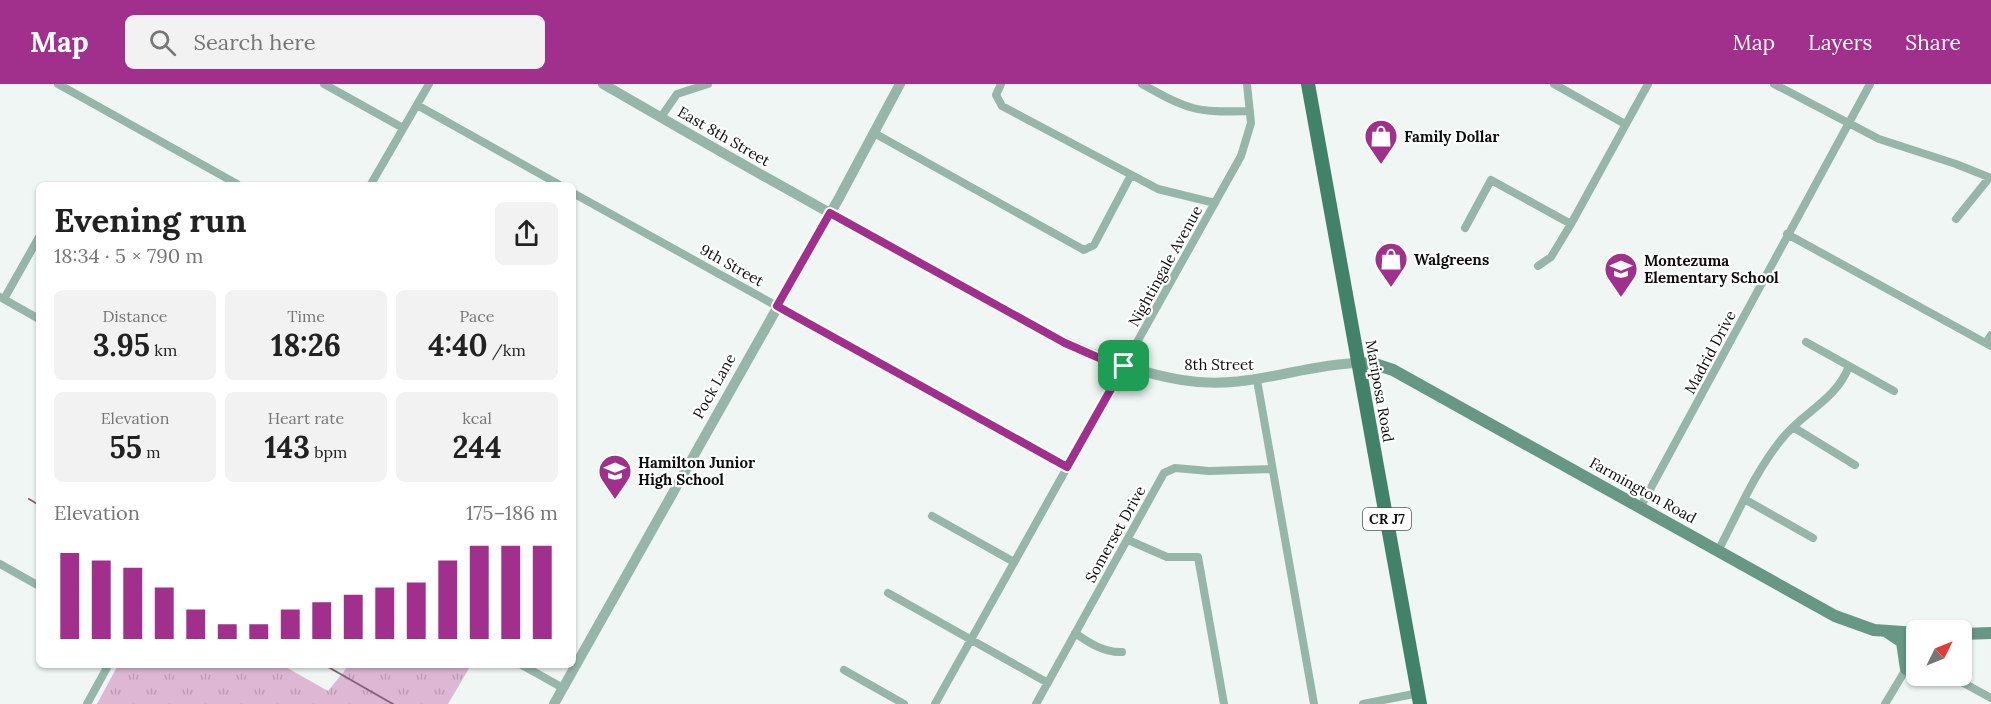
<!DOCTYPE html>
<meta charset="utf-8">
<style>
body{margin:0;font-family:Lora,serif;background:#f2f2f2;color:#222;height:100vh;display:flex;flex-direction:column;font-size:22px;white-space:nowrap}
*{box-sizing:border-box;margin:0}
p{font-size:20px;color:#767676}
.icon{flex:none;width:33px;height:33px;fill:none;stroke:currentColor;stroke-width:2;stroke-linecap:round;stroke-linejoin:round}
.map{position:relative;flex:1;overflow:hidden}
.sheet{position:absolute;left:36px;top:98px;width:540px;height:486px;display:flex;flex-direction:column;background:#fff;border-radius:9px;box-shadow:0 2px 4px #0004}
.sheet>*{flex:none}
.needle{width:39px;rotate:47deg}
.fabs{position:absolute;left:1906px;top:536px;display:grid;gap:12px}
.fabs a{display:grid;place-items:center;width:66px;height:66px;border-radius:9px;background:#fff;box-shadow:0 2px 4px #0004;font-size:30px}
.pin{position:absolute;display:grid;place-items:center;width:51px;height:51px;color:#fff;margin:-26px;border-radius:12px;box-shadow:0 3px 9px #0006}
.round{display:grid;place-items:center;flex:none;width:63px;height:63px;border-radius:9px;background:#f2f2f2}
.summary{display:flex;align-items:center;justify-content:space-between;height:102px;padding:0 18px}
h1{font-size:33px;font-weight:700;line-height:45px}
.stats{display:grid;grid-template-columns:repeat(3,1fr);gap:9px;height:102px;padding:6px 18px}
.stats div{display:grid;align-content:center;border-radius:9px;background:#f2f2f2;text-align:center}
.stats b{font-size:30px;font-weight:700}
.stats small{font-size:16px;font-weight:400}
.stats p{font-size:16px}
.chart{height:168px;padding:12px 18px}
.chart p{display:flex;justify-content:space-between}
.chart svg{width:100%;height:108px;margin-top:6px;stroke:#a1308d;stroke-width:6}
header{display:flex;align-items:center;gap:36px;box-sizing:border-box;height:84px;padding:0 30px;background:#a1308d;color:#fff}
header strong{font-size:28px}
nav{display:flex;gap:33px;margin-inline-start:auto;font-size:21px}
.search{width:420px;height:54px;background:#f2f2f2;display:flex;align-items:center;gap:15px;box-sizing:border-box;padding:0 21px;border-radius:9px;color:#767676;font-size:22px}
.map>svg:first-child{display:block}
</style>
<header>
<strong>Map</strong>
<div class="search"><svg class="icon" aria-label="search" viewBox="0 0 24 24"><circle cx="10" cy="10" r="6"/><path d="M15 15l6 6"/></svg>Search here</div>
<nav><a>Map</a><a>Layers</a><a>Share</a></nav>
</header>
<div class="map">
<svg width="1991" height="620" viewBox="0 0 1991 620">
<defs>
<pattern id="grass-tufts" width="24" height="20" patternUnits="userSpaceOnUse" patternTransform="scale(1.5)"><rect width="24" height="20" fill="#ddb7d3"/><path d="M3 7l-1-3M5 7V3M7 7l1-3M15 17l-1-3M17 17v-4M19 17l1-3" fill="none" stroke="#bc9cb4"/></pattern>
</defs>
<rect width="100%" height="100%" fill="#eff6f3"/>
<path fill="url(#grass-tufts)" d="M118,581H282L328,607L349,581H471L448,620H97Z"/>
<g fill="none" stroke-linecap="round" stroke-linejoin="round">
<path stroke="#89627f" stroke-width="2" d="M29,415L39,421
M323,580L393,620"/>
<path stroke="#96b6a9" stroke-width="8" d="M58,0L237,100
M324,0L403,44
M1001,0L996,11L1002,22L1158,105L1215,119
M1142,0C1188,26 1196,29 1250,27
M1554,0L1625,40
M1774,0L1879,55L1956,80L1991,94
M417,21L558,100
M661,33L677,10L708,0
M874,49L1084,166L1094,161L1131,91
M371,100L429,0
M573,109L1067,383
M1956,135L1989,94
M1465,144L1491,96L1571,140
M1787,150L1991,262
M1538,182L1551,173L1571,140L1648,0
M0,213L39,235
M4,215L39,153
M1806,258L1894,307
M1986,259L1991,251
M1257,296L1314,620
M1793,343L1855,381
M1746,416L1813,454
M1641,422L1870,0
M932,432L1014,478
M1128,456L1167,473H1198L1224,620
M1719,465C1738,429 1755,388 1781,356C1802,328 1836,317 1849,282
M0,480L39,502
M888,509L1048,599
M1075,549C1089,559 1105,569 1122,568
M520,580L563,604
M844,586L904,620
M1949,591L1991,614
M87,620L109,580
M935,620L1241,72L1251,39L1247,0
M1036,620L1164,389L1175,384L1209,387L1272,385
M1363,620L1419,609
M1885,620L1906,585L1917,575"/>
<path stroke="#96b6a9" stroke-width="10" d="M603,0C713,64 823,126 935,187C1014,231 1091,281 1182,296C1246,307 1298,281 1357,279
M554,620L839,114L900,0"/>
<path stroke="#679885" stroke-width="12" d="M1357,279L1375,280L1393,286L1835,532L1874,546L1917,549
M1887,548L1902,558L1906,585
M1962,550L1991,549"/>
<path stroke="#42826b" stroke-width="14" d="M1308,0L1420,620"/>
</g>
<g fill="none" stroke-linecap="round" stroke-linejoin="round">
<defs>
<path id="route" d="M830,129L1065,259L1113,280L1124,282L1067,383L777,222Z"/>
</defs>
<use href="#route" stroke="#fff" stroke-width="12"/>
<use href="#route" stroke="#a1308d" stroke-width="8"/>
</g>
<defs>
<symbol id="shop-pin" viewBox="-11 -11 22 30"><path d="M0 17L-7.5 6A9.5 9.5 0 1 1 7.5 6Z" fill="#a1308d" stroke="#fff"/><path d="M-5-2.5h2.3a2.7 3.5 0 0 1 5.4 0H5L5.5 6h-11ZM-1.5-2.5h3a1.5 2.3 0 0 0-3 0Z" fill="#fff"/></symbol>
<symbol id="school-pin" viewBox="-11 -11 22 30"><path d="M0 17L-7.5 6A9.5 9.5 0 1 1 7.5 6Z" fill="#a1308d" stroke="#fff"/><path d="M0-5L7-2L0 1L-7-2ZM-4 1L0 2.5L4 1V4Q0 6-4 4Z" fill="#fff"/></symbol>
</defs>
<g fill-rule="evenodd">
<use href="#shop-pin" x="1362" y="33" width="38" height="52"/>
<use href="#shop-pin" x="1372" y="156" width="38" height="52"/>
<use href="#school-pin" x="1602" y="166" width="38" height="52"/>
<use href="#school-pin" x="596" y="368" width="38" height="52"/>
</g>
<g text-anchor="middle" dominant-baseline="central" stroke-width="4.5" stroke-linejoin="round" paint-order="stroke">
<rect fill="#fff" stroke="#555656" stroke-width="1.5" x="1363" y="424" width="48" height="22" rx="4.5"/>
<g font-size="14" font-weight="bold" fill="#0c0e0d">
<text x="1387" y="435">CR J7</text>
</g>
<g font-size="15" fill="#0c0e0d" stroke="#fff">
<text transform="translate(724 52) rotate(30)">East 8th Street</text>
<text transform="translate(732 181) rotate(29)">9th Street</text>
<text transform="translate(1165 182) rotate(-61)">Nightingale Avenue</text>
<text transform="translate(1710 268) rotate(-62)">Madrid Drive</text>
<text x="1219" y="280">8th Street</text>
<text transform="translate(714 302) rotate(-61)">Pock Lane</text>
<text transform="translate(1380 307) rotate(80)">Mariposa Road</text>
<text transform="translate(1643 406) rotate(29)">Farmington Road</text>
<text transform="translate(1115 450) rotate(-61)">Somerset Drive</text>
</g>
<g font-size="15" font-weight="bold" fill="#0c0e0d" stroke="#fff" text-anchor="start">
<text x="1404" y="52">Family Dollar</text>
<text x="1414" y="175">Walgreens</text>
<text x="1644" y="176">Montezuma<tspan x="1644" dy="17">Elementary School</tspan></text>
<text x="638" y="378">Hamilton Junior<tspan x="638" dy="17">High School</tspan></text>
</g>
</g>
</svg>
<div class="fabs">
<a><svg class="needle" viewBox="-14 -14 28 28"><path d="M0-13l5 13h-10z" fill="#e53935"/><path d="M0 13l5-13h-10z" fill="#767676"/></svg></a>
</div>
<div class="pin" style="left:1124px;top:282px;background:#1e9e55"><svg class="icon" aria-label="arrive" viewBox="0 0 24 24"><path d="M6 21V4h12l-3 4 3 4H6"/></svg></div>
<section class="sheet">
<div class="summary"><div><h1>Evening run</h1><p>18:34 · 5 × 790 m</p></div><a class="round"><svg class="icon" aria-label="share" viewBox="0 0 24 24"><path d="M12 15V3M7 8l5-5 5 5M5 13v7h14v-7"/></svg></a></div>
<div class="stats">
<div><p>Distance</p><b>3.95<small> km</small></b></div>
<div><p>Time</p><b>18:26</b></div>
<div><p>Pace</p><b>4:40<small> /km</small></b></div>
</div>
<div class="stats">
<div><p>Elevation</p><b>55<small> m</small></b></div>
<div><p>Heart rate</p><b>143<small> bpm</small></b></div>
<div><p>kcal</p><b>244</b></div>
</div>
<div class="chart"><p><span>Elevation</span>175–186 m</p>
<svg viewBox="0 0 160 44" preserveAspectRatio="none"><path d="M5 44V9M15 44V12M25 44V15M35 44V23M45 44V32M55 44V38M65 44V38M75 44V32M85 44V29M95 44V26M105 44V23M115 44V21M125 44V12M135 44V6M145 44V6M155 44V6"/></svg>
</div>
</section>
</div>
